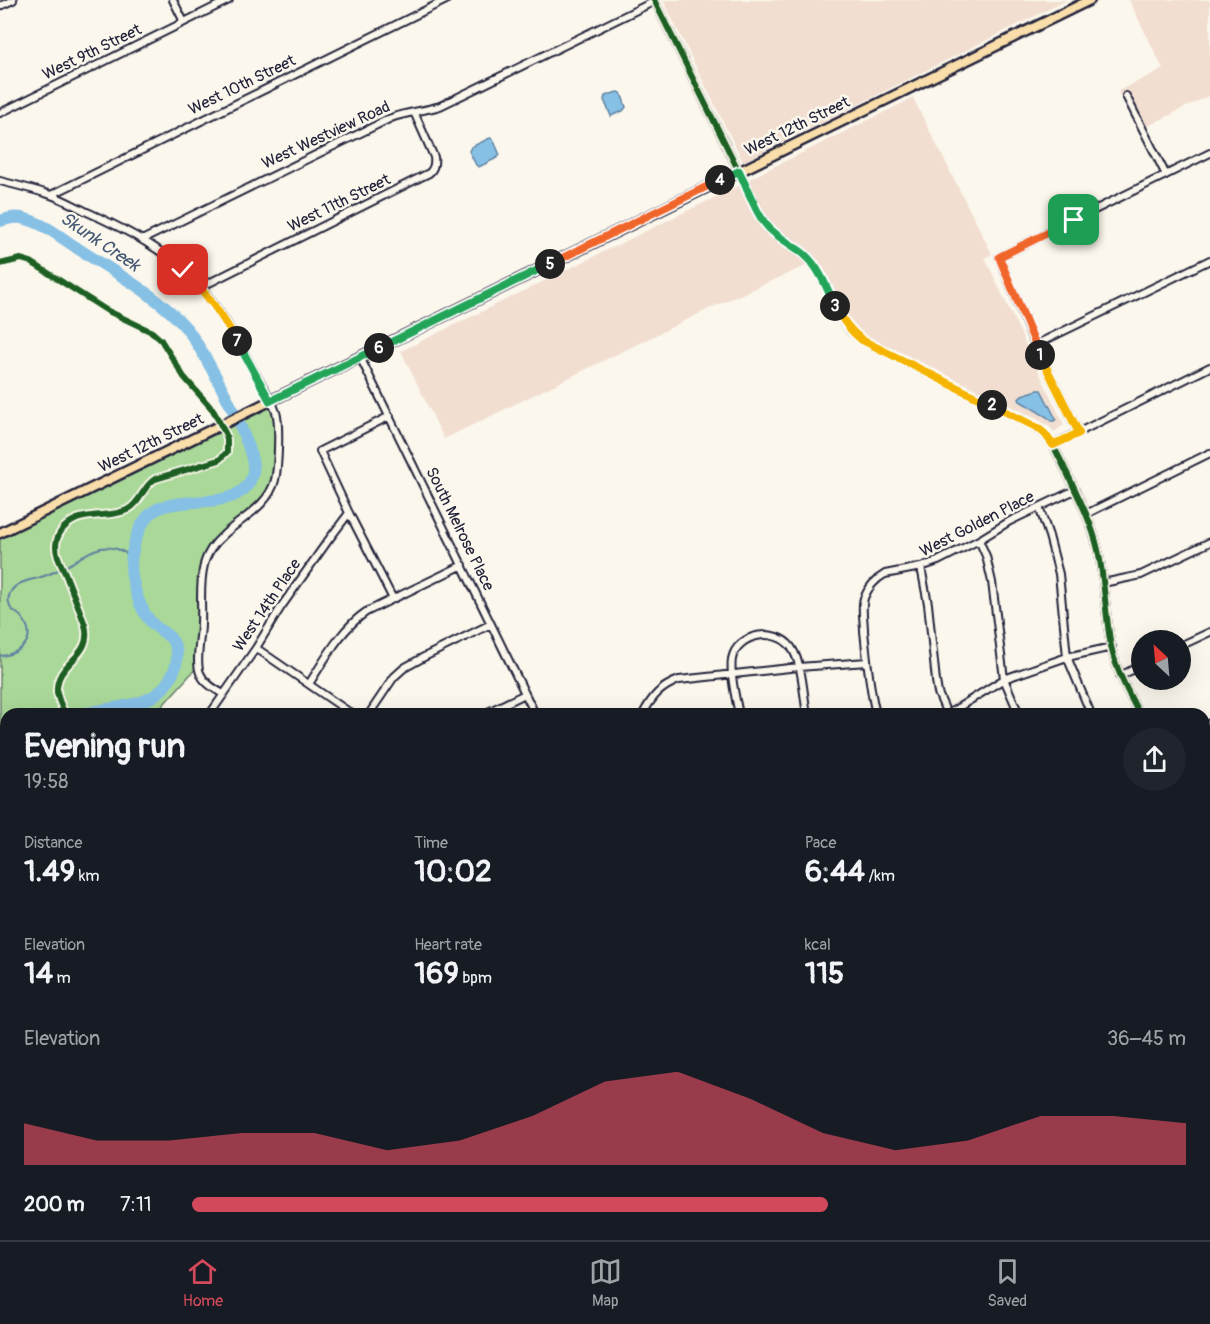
<!DOCTYPE html>
<meta charset="utf-8">
<style>
body{margin:0;font-family:Pangolin,sans-serif;background:#20242c;color:#f1f3f6;height:100vh;display:flex;flex-direction:column;font-size:22px;white-space:nowrap}
*{box-sizing:border-box;margin:0}
p{font-size:20px;color:#9ea1a6}
.icon{flex:none;width:33px;height:33px;fill:none;stroke:currentColor;stroke-width:2;stroke-linecap:round;stroke-linejoin:round}
.map{position:relative;flex:1;overflow:hidden}
.details{position:absolute;left:0px;top:708px;width:1210px;height:532px;display:flex;flex-direction:column;background:#171b24;border-radius:18px 18px 0 0;box-shadow:0 6px 24px #0002}
.details>*{flex:none}
.needle{width:39px;rotate:334deg}
.controls{position:absolute;left:1131px;top:630px;display:grid;gap:12px}
.controls a{display:grid;place-items:center;width:60px;height:60px;border-radius:50%;background:#171b24;box-shadow:0 6px 24px #0002;font-size:30px}
.pin{position:absolute;display:grid;place-items:center;width:51px;height:51px;color:#fff;margin:-26px;border-radius:12px;box-shadow:0 3px 9px #0006}
.km{position:absolute;width:30px;height:30px;margin:-15px;border-radius:50%;background:#222;color:#fff;font-size:16px;line-height:30px;text-align:center}
.round{display:grid;place-items:center;flex:none;width:63px;height:63px;border-radius:32px;background:#20242c}
.overview{display:flex;align-items:center;justify-content:space-between;height:102px;padding:0 24px}
h1{font-size:33px;font-weight:800;line-height:45px}
.stats{display:grid;grid-template-columns:repeat(3,1fr);gap:9px;height:102px;padding:6px 24px}
.stats div{display:grid;align-content:center}
.stats b{font-size:30px;font-weight:800}
.stats small{font-size:16px;font-weight:400}
.stats p{font-size:16px}
.chart{height:168px;padding:12px 24px}
.chart p{display:flex;justify-content:space-between}
.chart svg{width:100%;height:108px;margin-top:6px;fill:#d1495b;opacity:.7}
ul{padding:0 24px;list-style:none;font-size:20px}
li{display:grid;grid-template-columns:96px 72px 1fr;align-items:center;height:45px}
li i{height:15px;border-radius:8px;background:#d1495b}
.tab-bar{display:flex;justify-content:space-around;align-items:center;height:84px;border-top:2px solid #363941;background:#171b24;font-size:16px;color:#9ea1a6}
.tab-bar a{display:grid;justify-items:center;gap:3px}
.tab-bar .selected{color:#d1495b}
.map>svg:first-child{display:block}
</style>
<div class="map">
<svg width="1210" height="1240" viewBox="0 0 1210 1240">
<rect width="100%" height="100%" fill="#fbf7ec"/>
<filter id="ink" filterUnits="userSpaceOnUse"><feTurbulence type="fractalNoise" baseFrequency=".0167" numOctaves="2"/><feDisplacementMap in="SourceGraphic" scale="12" xChannelSelector="R" yChannelSelector="G"/><feConvolveMatrix kernelMatrix="1 2 1 2 8 2 1 2 1" color-interpolation-filters="sRGB"/></filter>
<g filter="url(#ink)">
<path fill="#f1ded1" d="M663,0H1067L743,162Z
M1129,0H1210V95L1138,131L1118,91L1163,69Z
M913,98L992,254L985,258L1064,425L1054,432L1049,426L1035,418L859,332L850,323L828,276L819,261L767,222L747,180Z
M740,185L763,229L774,240L795,253L808,265L715,306L444,439L401,351Z"/>
<path fill="#a9d898" stroke="#667d6a" stroke-width="1.5" d="M270,401L277,422V473L271,490L210,551L202,577L198,666L155,714H6V789L0,790V533Z
M1205,885L1210,890V1092L1205,1095Z"/>
<path fill="#86c0e5" stroke="#5e81a1" stroke-width="1.5" d="M617,92L621,93L626,107L623,111L611,116L604,100L605,96Z
M490,138L493,139L500,155L497,158L479,167L476,165L469,151L471,147Z
M1038,390H1041L1056,419L1054,421H1051L1047,417L1020,401L1019,399L1022,395Z"/>
<g fill="none" stroke-linecap="round" stroke-linejoin="round">
<path stroke="#5e81a1" stroke-width="2" d="M0,656C20,654 38,640 23,619C20,614 13,612 10,607C8,602 8,597 10,593C16,582 27,581 38,578C49,575 61,569 72,563C81,557 90,550 101,548C113,546 121,550 131,556
M1204,1110L1210,1105"/>
<path stroke="#86c0e5" stroke-width="12" d="M0,221C9,218 17,216 26,219C45,224 62,238 77,248C115,273 157,294 187,329C203,349 257,448 253,472C245,515 180,493 154,511C141,520 134,540 132,555C128,575 139,612 155,626C161,631 168,634 172,640C186,662 167,691 146,700C127,708 104,708 84,714
M1204,1052L1210,1048"/>
<defs>
<path id="minor" d="M173,0L184,22
M654,0L761,216L769,229L803,253L811,261L821,276L845,324L851,332L862,340L1038,428C1052,440 1059,457 1067,473C1079,498 1092,523 1098,550C1105,581 1105,614 1111,646C1116,670 1128,692 1139,714
M0,6L13,0
M1126,96L1166,175
M0,113L229,0
M0,181C16,185 32,189 48,194C61,198 73,205 85,211C127,230 171,252 201,288C222,312 238,341 252,368C260,382 271,397 276,412C280,424 278,468 275,480C267,512 228,523 211,549C208,554 205,559 204,565C199,584 202,605 201,624C201,638 195,661 200,673C204,683 215,689 223,694
M51,195L446,0
M142,240L391,118C407,112 424,111 440,106L655,1
M201,287L429,173C434,169 435,164 434,157L414,112
M1035,345L1210,260
M360,357L535,714
M390,416L320,451L349,513L393,599
M1079,433L1035,345L999,257L1210,153
M1053,445L1210,367
M1039,507L1049,536L1059,574L1067,657L1091,714
M1086,514L1210,453
M979,540L986,556L992,582L1004,679L1019,714
M921,567L928,604L936,681L938,693L947,714
M1103,583L1141,575L1210,542
M1180,646L1210,632
M256,648L352,714
M1120,676L1142,665
M309,684C325,659 341,629 366,612L463,565
M210,714L256,648L281,607L327,542L349,513
M369,714L394,677L404,668L424,657L491,624
M484,714L525,694
M643,714C652,697 660,687 679,680L799,667L867,662
M739,714C736,701 730,671 732,659C737,633 776,627 791,647C803,664 803,694 807,714
M876,714C869,687 867,659 864,631C864,620 861,608 864,598C868,588 876,579 885,574L921,567L938,561L979,540L1010,521L1075,490
M948,714L1004,679L1067,657L1112,647
M1204,726L1210,723
M1204,784L1210,781
M0,977L6,978
M0,1137L6,1152
M1204,1140L1210,1133
M44,1234L47,1240
M241,1234L243,1240
M454,1234L457,1240
M555,1234L556,1240
M779,1234L781,1240
M877,1234L880,1240
M1077,1234L1081,1240
M138,1240L139,1234
M279,1240L287,1234
M473,1240L485,1234
M661,1240L662,1234
M1085,1240L1094,1234"/>
<path id="major" d="M0,533L1090,0"/>
</defs>
<use href="#minor" stroke="#22223b" stroke-width="10"/>
<use href="#major" stroke="#22223b" stroke-width="13"/>
<use href="#minor" stroke="#fbf7ec" stroke-width="6"/>
<use href="#major" stroke="#f9deab" stroke-width="8"/>
<defs>
<path id="cycleway" d="M654,0L761,216L769,229L803,253L811,261L821,276L845,324L851,332L862,340L1038,428C1052,440 1059,457 1067,473C1079,498 1092,523 1098,550C1105,581 1105,614 1111,646C1116,670 1128,692 1139,714
M0,264L21,259L31,262L106,310L152,332L161,340L184,377L213,410L226,435L227,440V452L219,460L155,479C142,487 141,503 127,510C112,517 93,513 77,519C65,524 56,534 56,547C56,556 61,565 65,573C72,591 79,608 85,625C94,658 55,661 57,692C58,700 62,707 65,714"/>
</defs>
<use href="#cycleway" stroke="#fbf7ec" stroke-width="10"/>
<use href="#cycleway" stroke="#1b5e20" stroke-width="6"/>
</g>
</g>
<g fill="none" stroke-linecap="round" stroke-linejoin="round" filter="url(#ink)">
<defs>
<path id="split-1" d="M1040,355L999,257L1074,220"/>
<path id="split-2" d="M992,405L1038,428L1045,434L1053,445L1079,433L1040,355"/>
<path id="split-3" d="M835,306C842,320 849,330 862,340L992,405"/>
<path id="split-4" d="M720,180L739,171C747,187 757,217 770,229C780,239 793,245 804,254C819,267 827,288 835,306"/>
<path id="split-5" d="M550,264L720,180"/>
<path id="split-6" d="M379,348L550,264"/>
<path id="split-7" d="M237,341L270,401L379,348"/>
<path id="split-8" d="M183,270C207,293 220,313 237,341"/>
</defs>
<use href="#split-1" stroke="#fff" stroke-width="12"/>
<use href="#split-2" stroke="#fff" stroke-width="12"/>
<use href="#split-3" stroke="#fff" stroke-width="12"/>
<use href="#split-4" stroke="#fff" stroke-width="12"/>
<use href="#split-5" stroke="#fff" stroke-width="12"/>
<use href="#split-6" stroke="#fff" stroke-width="12"/>
<use href="#split-7" stroke="#fff" stroke-width="12"/>
<use href="#split-8" stroke="#fff" stroke-width="12"/>
<use href="#split-1" stroke="#f0652b" stroke-width="8"/>
<use href="#split-2" stroke="#f5b400" stroke-width="8"/>
<use href="#split-3" stroke="#f5b400" stroke-width="8"/>
<use href="#split-4" stroke="#22a559" stroke-width="8"/>
<use href="#split-5" stroke="#f0652b" stroke-width="8"/>
<use href="#split-6" stroke="#22a559" stroke-width="8"/>
<use href="#split-7" stroke="#22a559" stroke-width="8"/>
<use href="#split-8" stroke="#f5b400" stroke-width="8"/>
</g>
<g text-anchor="middle" dominant-baseline="central" stroke-width="5" stroke-linejoin="round" paint-order="stroke">
<g font-size="16" fill="#22223b" stroke="#fbf7ec">
<text transform="translate(92 52) rotate(-26)">West 9th Street</text>
<text transform="translate(242 85) rotate(-26)">West 10th Street</text>
<text transform="translate(797 126) rotate(-26)">West 12th Street</text>
<text transform="translate(326 135) rotate(-25)">West Westview Road</text>
<text transform="translate(339 203) rotate(-26)">West 11th Street</text>
<text transform="translate(151 443) rotate(-26)">West 12th Street</text>
<text transform="translate(977 524) rotate(-27)">West Golden Place</text>
<text transform="translate(460 529) rotate(64)">South Melrose Place</text>
<text transform="translate(267 605) rotate(-56)">West 14th Place</text>
</g>
<g font-size="18" font-style="italic" fill="#455976" stroke="#fbf7ec">
<text transform="translate(100 242) rotate(34)">Skunk Creek</text>
</g>
</g>
</svg>
<div class="controls">
<a><svg class="needle" viewBox="-14 -14 28 28"><path d="M0-13l5 13h-10z" fill="#e53935"/><path d="M0 13l5-13h-10z" fill="#9ea1a6"/></svg></a>
</div>
<div class="pin" style="left:1074px;top:220px;background:#1e9e55"><svg class="icon" aria-label="arrive" viewBox="0 0 24 24"><path d="M6 21V4h12l-3 4 3 4H6"/></svg></div>
<div class="pin" style="left:183px;top:270px;background:#d93025"><svg class="icon" aria-label="check" viewBox="0 0 24 24"><path d="M5 12l5 5 9-10"/></svg></div>
<b class="km" style="left:1040px;top:355px">1</b>
<b class="km" style="left:992px;top:405px">2</b>
<b class="km" style="left:835px;top:306px">3</b>
<b class="km" style="left:720px;top:180px">4</b>
<b class="km" style="left:550px;top:264px">5</b>
<b class="km" style="left:379px;top:348px">6</b>
<b class="km" style="left:237px;top:341px">7</b>
<section class="details">
<div class="overview"><div><h1>Evening run</h1><p>19:58</p></div><a class="round"><svg class="icon" aria-label="share" viewBox="0 0 24 24"><path d="M12 15V3M7 8l5-5 5 5M5 13v7h14v-7"/></svg></a></div>
<div class="stats">
<div><p>Distance</p><b>1.49<small> km</small></b></div>
<div><p>Time</p><b>10:02</b></div>
<div><p>Pace</p><b>6:44<small> /km</small></b></div>
</div>
<div class="stats">
<div><p>Elevation</p><b>14<small> m</small></b></div>
<div><p>Heart rate</p><b>169<small> bpm</small></b></div>
<div><p>kcal</p><b>115</b></div>
</div>
<div class="chart"><p><span>Elevation</span>36–45 m</p>
<svg viewBox="0 0 160 44" preserveAspectRatio="none"><path d="M0 44V27L10 34L20 34L30 31L40 31L50 38L60 34L70 24L80 10L90 6L100 17L110 31L120 38L130 34L140 24L150 24L160 27V44z"/></svg>
</div>
<ul>
<li><b>200 m</b>7:11<i style="width:64%"></i></li>
</ul>
</section>
</div>
<nav class="tab-bar">
<a class="selected"><svg class="icon" aria-label="home" viewBox="0 0 24 24"><path d="M3 11l9-7 9 7M6 9v11h12V9"/></svg>Home</a>
<a><svg class="icon" aria-label="map" viewBox="0 0 24 24"><path d="M3 6l6-2 6 2 6-2v14l-6 2-6-2-6 2zM9 4v14M15 6v14"/></svg>Map</a>
<a><svg class="icon" aria-label="saved" viewBox="0 0 24 24"><path d="M7 4h10v16l-5-4-5 4z"/></svg>Saved</a>
</nav>
